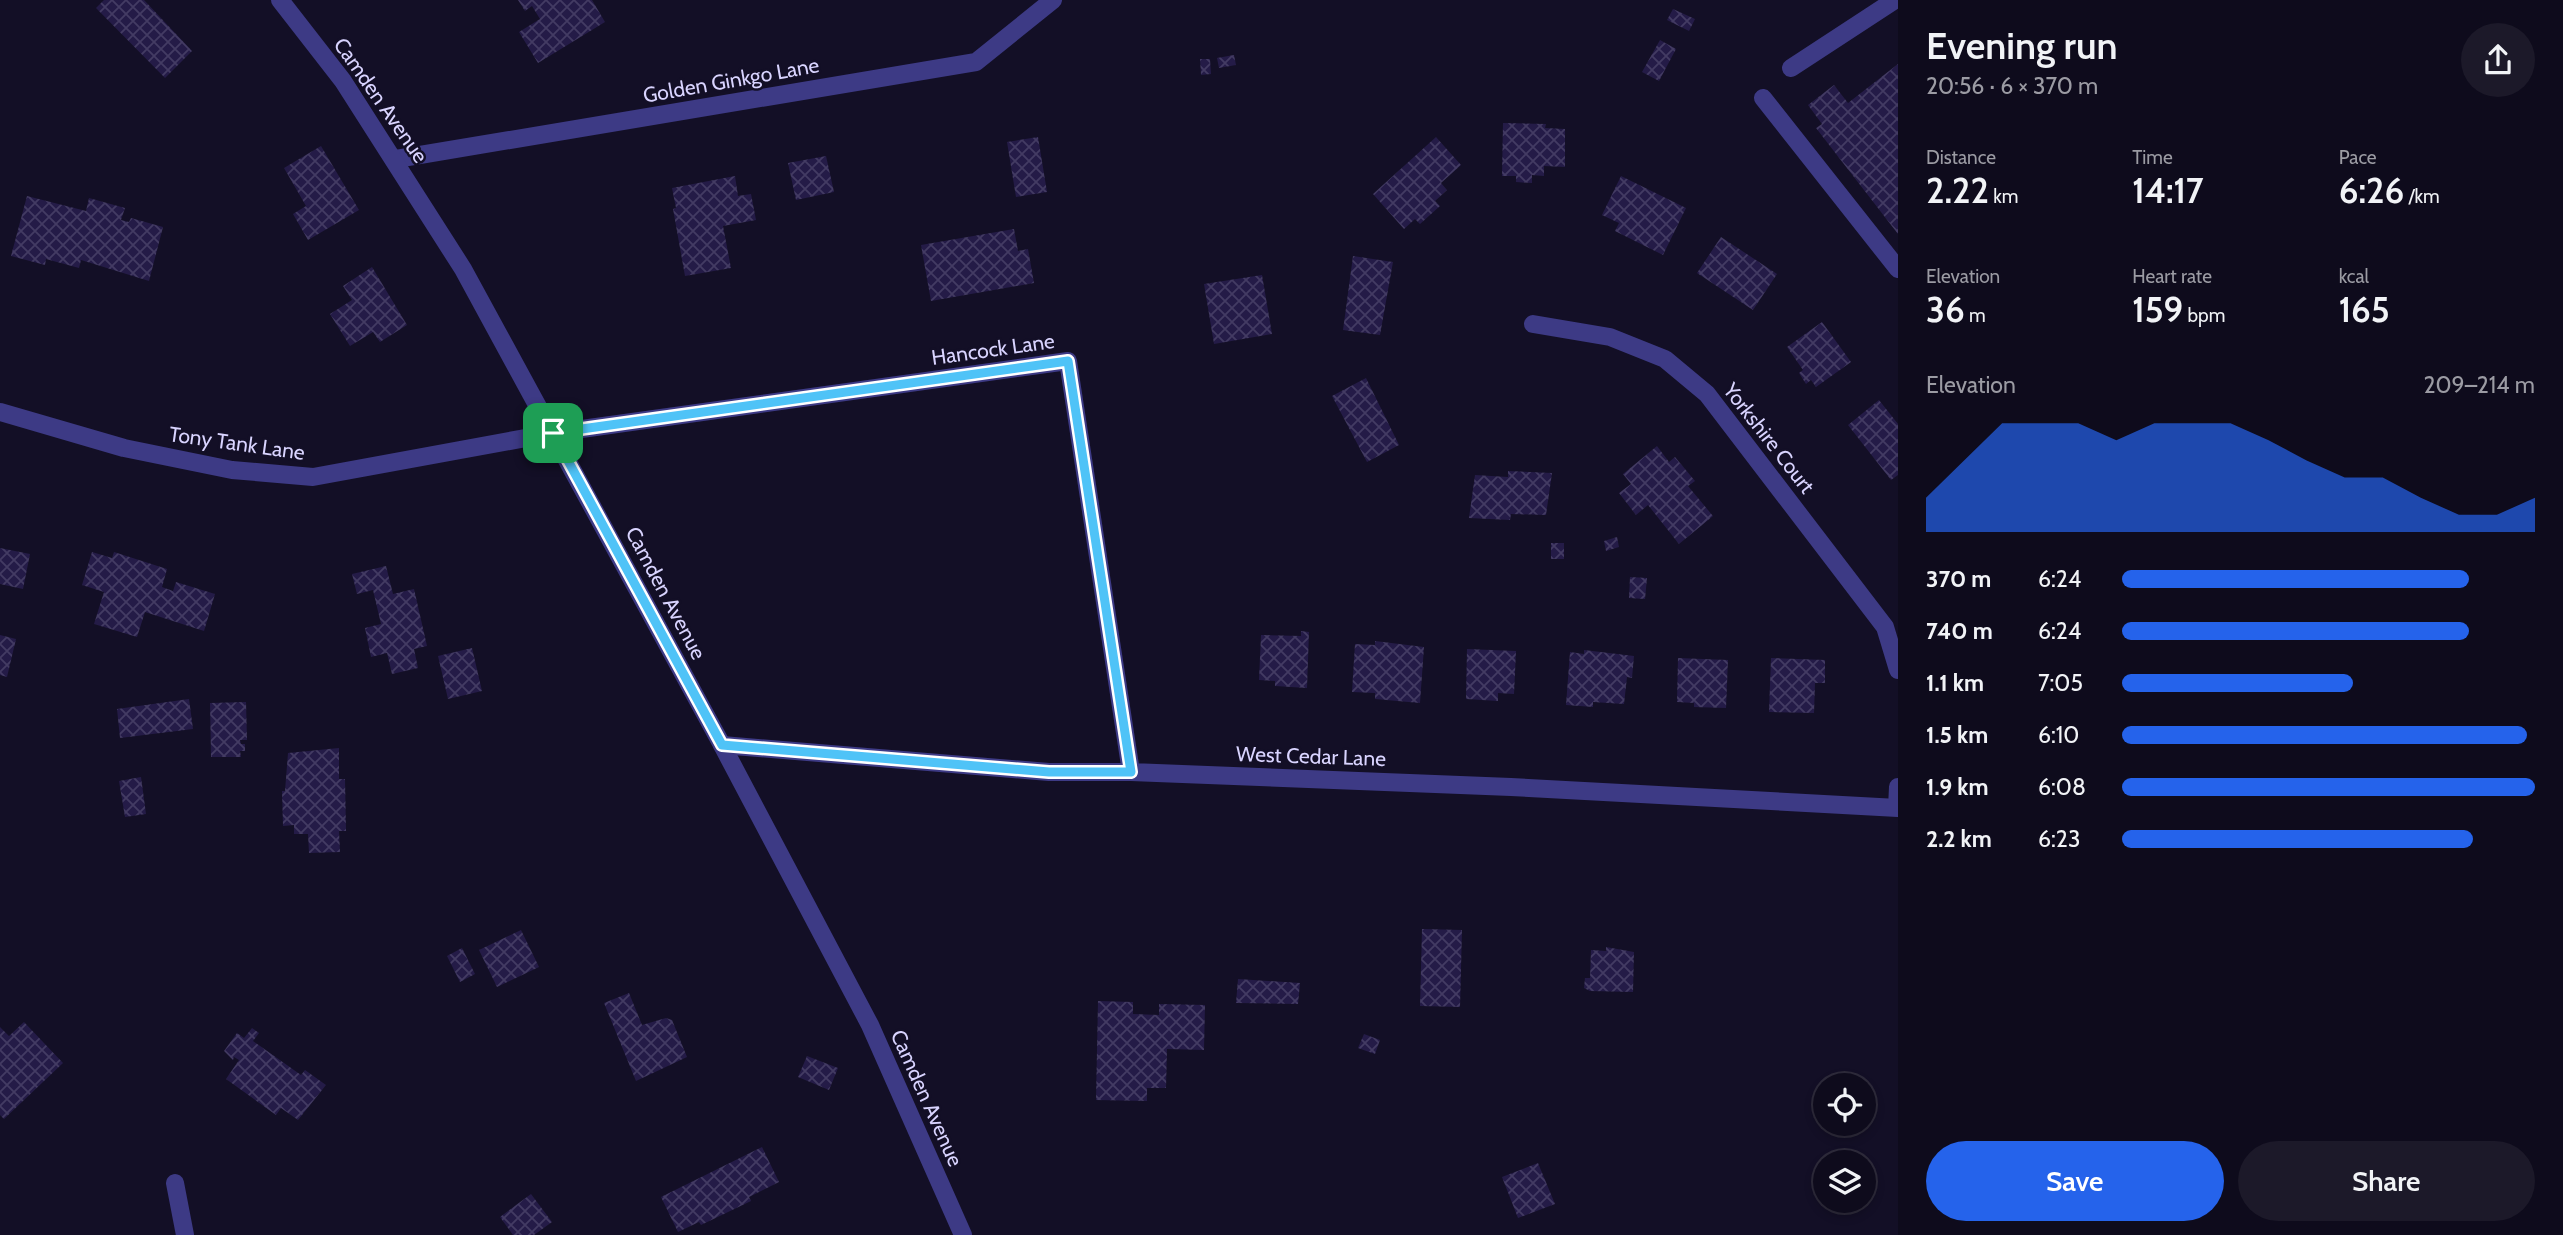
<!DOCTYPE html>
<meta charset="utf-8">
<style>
body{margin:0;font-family:Cabin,sans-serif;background:#1c1929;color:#f1f3f6;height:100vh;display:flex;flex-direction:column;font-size:26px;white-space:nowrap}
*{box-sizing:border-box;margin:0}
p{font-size:23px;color:#9b9ba3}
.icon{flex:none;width:38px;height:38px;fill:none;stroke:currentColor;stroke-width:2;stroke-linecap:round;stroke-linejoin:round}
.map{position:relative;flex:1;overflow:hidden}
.sheet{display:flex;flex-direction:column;background:#0e0b1c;width:665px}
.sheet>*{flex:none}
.tools{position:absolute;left:1813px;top:1073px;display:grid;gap:14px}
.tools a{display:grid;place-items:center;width:63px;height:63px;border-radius:50%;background:#0e0b1c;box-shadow:0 4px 10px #0003,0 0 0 2px #2e2b3b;font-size:35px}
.pin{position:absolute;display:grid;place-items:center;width:60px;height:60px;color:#fff;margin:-30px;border-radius:14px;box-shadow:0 4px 10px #0006}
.round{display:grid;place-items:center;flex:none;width:74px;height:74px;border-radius:37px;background:#1c1929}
.head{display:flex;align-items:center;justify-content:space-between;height:119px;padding:0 28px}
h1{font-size:38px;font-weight:600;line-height:52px}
.figures{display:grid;grid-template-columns:repeat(3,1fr);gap:10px;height:119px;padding:7px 28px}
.figures div{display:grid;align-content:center}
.figures b{font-size:35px;font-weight:600}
.figures small{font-size:19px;font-weight:400}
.figures p{font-size:19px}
.chart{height:196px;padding:14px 28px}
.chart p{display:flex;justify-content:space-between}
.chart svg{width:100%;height:126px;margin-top:7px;fill:#2563eb;opacity:.7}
.primary-button{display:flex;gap:14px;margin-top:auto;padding:14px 28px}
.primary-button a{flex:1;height:80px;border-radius:42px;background:#2563eb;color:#fff;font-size:28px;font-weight:600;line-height:80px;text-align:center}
.primary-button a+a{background:#1c1929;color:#f1f3f6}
ul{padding:0 28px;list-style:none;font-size:23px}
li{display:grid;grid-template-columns:112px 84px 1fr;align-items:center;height:52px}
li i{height:18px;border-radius:9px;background:#2563eb}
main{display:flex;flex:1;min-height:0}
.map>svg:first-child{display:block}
</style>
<main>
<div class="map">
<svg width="1898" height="1235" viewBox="0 0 1898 1235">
<defs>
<pattern id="building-cross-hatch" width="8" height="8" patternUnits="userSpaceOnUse" patternTransform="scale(1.75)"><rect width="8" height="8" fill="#241b47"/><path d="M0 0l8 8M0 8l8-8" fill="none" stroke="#433b63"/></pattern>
</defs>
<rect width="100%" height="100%" fill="#130f26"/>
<path fill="url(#building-cross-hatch)" d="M104,0H144L192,51L165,78L96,8Z
M518,0H592L605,22L538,63L519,32L540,19L532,6L525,11Z
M1673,9L1695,19L1689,31L1667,20Z
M1660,40L1676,49L1659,81L1642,72Z
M1234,55L1236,65L1219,68L1217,58Z
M1200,59H1210L1211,74L1201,75Z
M1898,64V234L1816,128L1822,124L1808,105L1834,85L1848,103Z
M1503,123L1546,124L1545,128L1565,129V167L1544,166V176L1532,175V183L1516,182V176H1502Z
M1038,137L1047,192L1016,197L1007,142Z
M1436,137L1461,165L1441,183L1447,190L1435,201L1440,206L1420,224L1415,219L1404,229L1373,194Z
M321,146L359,210L308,240L293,214L306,206L284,168Z
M826,156L834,192L796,200L788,163Z
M735,176L738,196L751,194L756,220L723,226L731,268L685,276L673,209L676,208L672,188Z
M1621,176L1686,208L1663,255L1615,231L1619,223L1602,215Z
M27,196L86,211L89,198L125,208L121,220L129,222L131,218L163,227L149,281L81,260L79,268L46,259L45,265L11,256Z
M1014,229L1018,251L1028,249L1034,283L931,301L921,245Z
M1721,237L1777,274L1753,310L1697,273Z
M1353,256L1393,262L1380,335L1343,330Z
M372,267L407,325L380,342L373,332L350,346L330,314L352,300L343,286Z
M1262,275L1272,334L1214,344L1204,284Z
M1822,322L1851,362L1816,387L1811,380L1806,384L1799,373L1803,370L1787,347Z
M1366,378L1399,445L1367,462L1332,396Z
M1879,400L1898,424V475L1891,480L1848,425Z
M1657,446L1669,462L1675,457L1695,481L1688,486L1713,516L1679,544L1648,505L1636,515L1619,493L1631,484L1623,474Z
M1508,471L1552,473L1546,515L1511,514L1510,520L1469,518L1475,475L1508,477Z
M1617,537L1619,547L1606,551L1604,541Z
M1551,543H1564V559H1551Z
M0,548L30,554L23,589L0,584Z
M92,552L112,558L114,552L167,569L162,587L173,591L176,582L215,594L204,631L145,612L137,637L94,624L104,592L82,585Z
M386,566L393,594L414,589L427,646L414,649L418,668L392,674L387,653L371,657L365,628L381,624L373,590L357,594L352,574Z
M1630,577L1647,578L1645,599L1629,598Z
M1301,631L1309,632L1307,688L1275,686V681L1259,680L1261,635L1301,636Z
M0,635L16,639L7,677L0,675Z
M1375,641L1424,647L1420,703L1375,699V693L1352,692L1355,644L1375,645Z
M472,648L482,691L448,699L438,656Z
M1467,649L1516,651L1514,694L1498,693V701L1466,699Z
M1584,650L1634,656L1632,678L1627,677L1624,704L1593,702V707L1566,705L1570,652L1584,654Z
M1678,658L1728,660L1726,708L1694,707V703L1677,702Z
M1771,658L1825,660V683H1815L1814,713L1769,712Z
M189,699L193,729L120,738L117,709Z
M246,702L247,740H240L241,744H245V751H240L241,757H211L210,703Z
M339,748V779H345L346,831H339L340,852L309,853L308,834H294V825L283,826L282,791H285L288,753Z
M141,777L146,814L125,817L119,781Z
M1422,929L1462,930L1460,1007L1420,1006Z
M521,930L539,967L497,987L479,950Z
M1606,947L1634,952L1633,992L1590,991L1584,988L1585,978H1590L1591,950L1606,951Z
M462,948L475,974L460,982L447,956Z
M1238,979L1300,983L1298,1004L1236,1003Z
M629,993L642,1025L666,1018L672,1020L687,1057L636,1081L604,1003Z
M1098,1001L1133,1002V1014L1159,1015V1004L1205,1005L1204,1050L1167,1049L1166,1088H1147V1101L1096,1100Z
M24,1022L63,1063L4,1119L0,1115V1027L9,1036Z
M252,1028L259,1033L253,1041L301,1075L305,1070L326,1085L298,1120L281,1108L276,1115L226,1079L239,1060L234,1057L233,1060L224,1051L237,1033L244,1038Z
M1364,1034L1380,1040L1375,1054L1358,1048Z
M807,1056L838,1068L829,1090L798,1077Z
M762,1147L779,1182L749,1197L751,1201L701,1225L699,1222L678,1232L661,1197Z
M1538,1163L1555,1204L1518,1218L1502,1177Z
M531,1194L552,1222L534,1235H513L500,1217Z"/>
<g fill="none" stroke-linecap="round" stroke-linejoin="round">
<path stroke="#3d3a85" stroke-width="18" d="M1791,68L1895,0
M1763,98L1898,269"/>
<path stroke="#3d3a85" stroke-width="18" d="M396,159L976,62L1053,0
M1533,324L1610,337L1665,359L1707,394L1885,627L1898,670
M0,412L124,448L232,470L313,477L553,433L1068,361L1131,772
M722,745L1049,772H1131L1511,787L1898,808
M1897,808L1898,787
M175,1183L185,1235"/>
<path stroke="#3d3a85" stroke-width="18" d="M280,0L343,81L463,269L722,745L870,1025L963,1235"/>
</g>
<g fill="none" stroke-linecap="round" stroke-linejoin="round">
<defs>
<path id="route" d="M1068,361L1131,772H1049L722,745L553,433Z"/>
</defs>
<use href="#route" stroke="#fff" stroke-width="14"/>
<use href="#route" stroke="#4fc3f7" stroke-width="9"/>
</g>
<g text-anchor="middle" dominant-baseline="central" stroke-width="5" stroke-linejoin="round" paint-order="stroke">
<g font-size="21" fill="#d9d4ff" stroke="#130f26">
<text transform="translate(731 80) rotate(-10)">Golden Ginkgo Lane</text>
<text transform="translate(381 100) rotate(55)">Camden Avenue</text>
<text transform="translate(993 349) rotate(-8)">Hancock Lane</text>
<text transform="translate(1769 438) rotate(52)">Yorkshire Court</text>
<text transform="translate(237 443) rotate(8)">Tony Tank Lane</text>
<text transform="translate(666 593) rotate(62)">Camden Avenue</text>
<text transform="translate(1311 756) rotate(2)">West Cedar Lane</text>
<text transform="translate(927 1098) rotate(66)">Camden Avenue</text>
</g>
</g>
</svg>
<div class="tools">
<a><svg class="icon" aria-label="locate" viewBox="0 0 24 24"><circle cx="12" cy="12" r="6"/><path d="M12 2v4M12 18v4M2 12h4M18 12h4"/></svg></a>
<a><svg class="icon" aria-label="layers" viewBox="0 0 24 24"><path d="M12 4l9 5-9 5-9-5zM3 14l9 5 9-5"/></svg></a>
</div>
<div class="pin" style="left:553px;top:433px;background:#1e9e55"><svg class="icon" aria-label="arrive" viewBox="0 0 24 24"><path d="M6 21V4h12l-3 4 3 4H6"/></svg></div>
</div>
<section class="sheet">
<div class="head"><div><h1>Evening run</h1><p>20:56 · 6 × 370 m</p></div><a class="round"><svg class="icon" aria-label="share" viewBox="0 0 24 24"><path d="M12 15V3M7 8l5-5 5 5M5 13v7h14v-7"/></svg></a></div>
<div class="figures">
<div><p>Distance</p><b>2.22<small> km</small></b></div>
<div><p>Time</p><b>14:17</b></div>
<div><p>Pace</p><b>6:26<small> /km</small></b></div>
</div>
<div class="figures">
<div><p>Elevation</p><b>36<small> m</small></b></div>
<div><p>Heart rate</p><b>159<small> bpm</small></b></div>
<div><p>kcal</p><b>165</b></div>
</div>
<div class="chart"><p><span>Elevation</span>209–214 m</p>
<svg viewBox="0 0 160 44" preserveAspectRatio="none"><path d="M0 44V32L10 19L20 6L30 6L40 6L50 12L60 6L70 6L80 6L90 12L100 19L110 25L120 25L130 32L140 38L150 38L160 32V44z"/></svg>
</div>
<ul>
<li><b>370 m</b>6:24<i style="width:84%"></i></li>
<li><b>740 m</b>6:24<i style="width:84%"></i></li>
<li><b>1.1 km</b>7:05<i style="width:56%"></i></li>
<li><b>1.5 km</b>6:10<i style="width:98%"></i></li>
<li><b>1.9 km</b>6:08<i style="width:100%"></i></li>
<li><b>2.2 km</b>6:23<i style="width:85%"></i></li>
</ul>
<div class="primary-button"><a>Save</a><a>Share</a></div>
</section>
</main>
